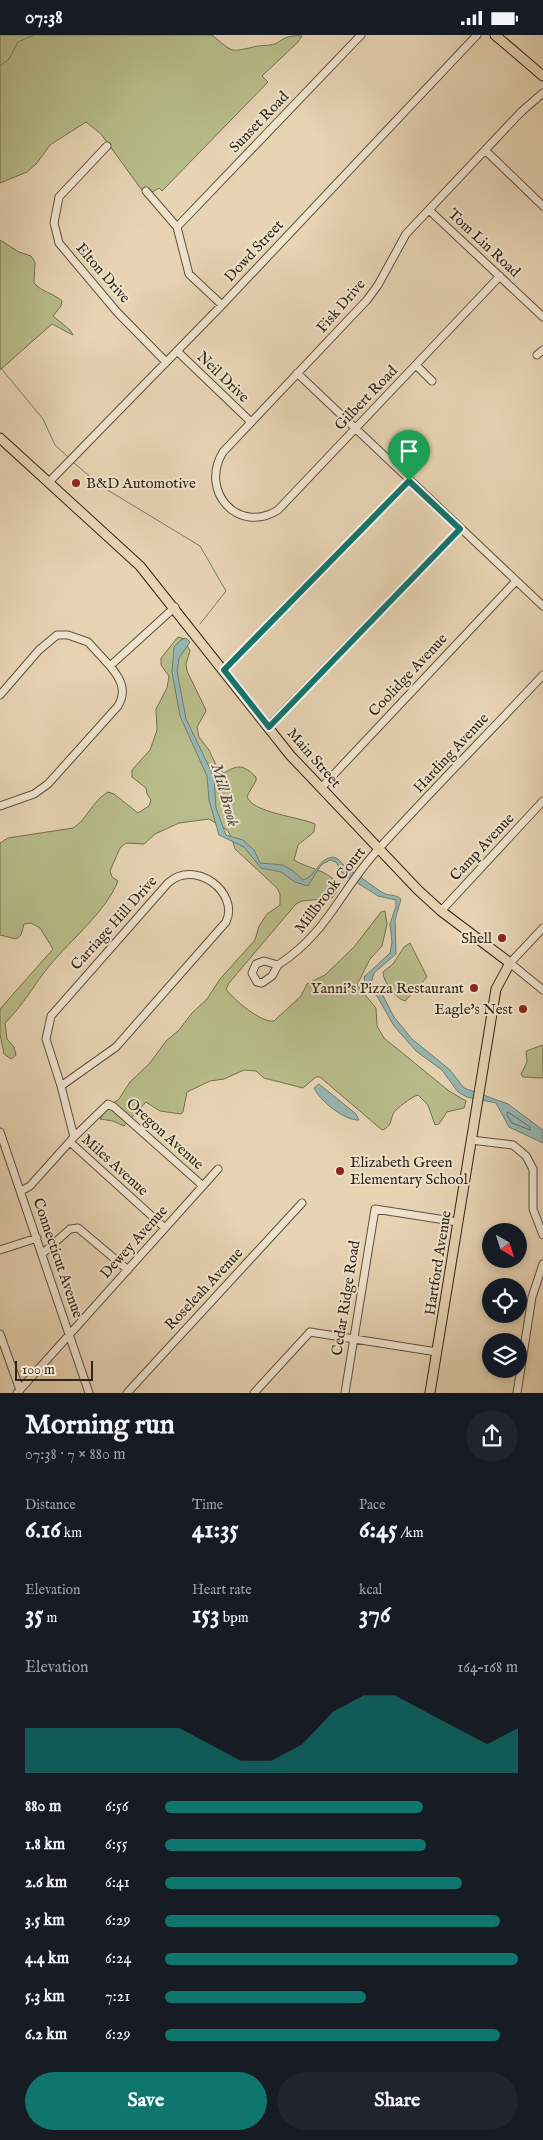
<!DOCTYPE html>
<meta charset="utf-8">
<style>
body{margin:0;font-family:"IM FELL English",serif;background:#20242c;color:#f1f3f6;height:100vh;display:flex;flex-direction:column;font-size:19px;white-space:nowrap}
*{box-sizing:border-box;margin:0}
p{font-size:16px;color:#9ea1a6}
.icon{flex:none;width:28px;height:28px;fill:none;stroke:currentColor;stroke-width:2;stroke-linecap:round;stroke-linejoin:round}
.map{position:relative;height:1358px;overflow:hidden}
.drawer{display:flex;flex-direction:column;background:#171b24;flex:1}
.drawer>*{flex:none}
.needle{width:32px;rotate:141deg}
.buttons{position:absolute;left:482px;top:1188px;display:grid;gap:10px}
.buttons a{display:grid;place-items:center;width:45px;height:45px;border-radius:50%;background:#171b24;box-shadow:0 2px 8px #0003;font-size:25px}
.scale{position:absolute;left:15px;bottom:12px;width:78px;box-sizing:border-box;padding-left:5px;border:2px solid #322517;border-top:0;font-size:14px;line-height:18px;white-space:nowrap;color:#322517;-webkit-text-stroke:4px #efe3ce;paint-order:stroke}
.pin{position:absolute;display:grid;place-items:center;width:42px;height:42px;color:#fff;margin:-51px -21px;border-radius:50% 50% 50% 0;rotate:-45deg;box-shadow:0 0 5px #0007}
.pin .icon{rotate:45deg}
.round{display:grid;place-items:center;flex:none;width:52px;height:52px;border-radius:26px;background:#20242c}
.head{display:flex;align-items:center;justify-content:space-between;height:85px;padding:0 25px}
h1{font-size:28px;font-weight:800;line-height:38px}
.stats{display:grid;grid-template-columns:repeat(3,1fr);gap:8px;height:85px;padding:5px 25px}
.stats div{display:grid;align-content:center}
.stats b{font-size:25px;font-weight:800}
.stats small{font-size:14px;font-weight:400}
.stats p{font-size:14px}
.chart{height:140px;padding:10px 25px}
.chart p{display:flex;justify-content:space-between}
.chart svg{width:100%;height:90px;margin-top:5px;fill:#0f766e;opacity:.7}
.action{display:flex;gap:10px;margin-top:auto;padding:10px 25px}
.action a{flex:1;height:58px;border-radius:30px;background:#0f766e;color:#fff;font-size:20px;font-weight:800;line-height:58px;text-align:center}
.action a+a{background:#20242c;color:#f1f3f6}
ul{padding:0 25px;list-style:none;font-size:16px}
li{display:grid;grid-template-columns:80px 60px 1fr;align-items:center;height:38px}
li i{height:12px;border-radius:6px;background:#0f766e}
.status{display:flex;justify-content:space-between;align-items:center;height:35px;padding:0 25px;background:#171b24;direction:ltr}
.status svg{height:14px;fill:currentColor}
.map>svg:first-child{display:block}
</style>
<div class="status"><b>07:38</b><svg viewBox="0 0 49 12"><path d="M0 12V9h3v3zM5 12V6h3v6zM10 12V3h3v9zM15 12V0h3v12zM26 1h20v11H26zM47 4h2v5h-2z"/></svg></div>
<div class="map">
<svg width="543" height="1358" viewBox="0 0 543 1358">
<rect width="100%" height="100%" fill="#e7d4b3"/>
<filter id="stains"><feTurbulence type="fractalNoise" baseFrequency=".004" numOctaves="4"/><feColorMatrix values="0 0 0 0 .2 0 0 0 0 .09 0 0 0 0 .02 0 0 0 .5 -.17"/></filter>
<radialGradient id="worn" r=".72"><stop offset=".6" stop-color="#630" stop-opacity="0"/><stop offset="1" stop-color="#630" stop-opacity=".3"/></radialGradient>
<path fill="#b8bc8b" stroke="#757051" d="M0,0H212C235,19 229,17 258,11C264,10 271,11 277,8C286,2 290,0 302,1L298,7L262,41L268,47L162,156L159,153L151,158H144L101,99L86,87L50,110L37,128L27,137L0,148Z
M0,205L19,217L31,221L35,227L34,248C42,257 53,258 62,266L61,271L53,281L70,295L73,300L52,289L0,335Z
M178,602L184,604L190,616L186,629L187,636L205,673L206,676L197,692L199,702L209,715L218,734L224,738C238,729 244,730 256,742V746L247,761C251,778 301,782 315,789L314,797L298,810L294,825C308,834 326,834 337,848L336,858L332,863L302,866L296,869L229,948L226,954C233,964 261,988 274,986L301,961L307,949L325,940L354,912L381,877L385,876L387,889L382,911L370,924L357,950L376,973L377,991L384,1003L449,1056L466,1066L464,1073L447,1077L439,1089L435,1090L428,1070L418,1060C413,1061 395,1074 393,1079C390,1087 391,1092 382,1095L320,1042H316L303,1053L264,1043L256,1036L244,1035L224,1044L210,1046L187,1057L183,1077L181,1079L160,1076L146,1067L124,1091L113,1086L100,1084L107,1072L119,1064L130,1047L150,1028L166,1006L179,995L192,978L207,964L220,944L255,905L259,891L267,879L280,870V859L277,853L235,814L231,801L227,795L209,784L179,788L155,799L144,809L126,808L120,813L110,836L112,842L118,846C107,875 71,905 50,930C35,948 22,972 5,988L7,1004L14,1012L16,1020L11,1024L4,1019L0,999V974L53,914L40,893L31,888L24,889L21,900L16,904L0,900V808L8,803L73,793C87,785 91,767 108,757L114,759L138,778L149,771L151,765L147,759L146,753L132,742V735L150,715L157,695L156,674L167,653L169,641L161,630V623Z
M410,908L427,942L405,966C396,964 383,947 383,937L393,929L404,912Z
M543,1010V1043L523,1042L521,1039L527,1027L526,1016Z"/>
<path fill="#97b7b2" stroke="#6f7d74" d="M186,603L190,607L179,623L177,636L186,684L214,742L216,773L226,800L243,805L254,815L260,828L283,830L293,836L303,845C316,842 318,823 333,822C342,824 343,833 351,836C363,843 372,851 383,858C389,861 395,859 401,864L395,885L396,919L374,938L371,948L380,955L394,982L412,1004L450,1035L464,1053L508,1069L543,1095V1108L509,1092L496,1068L467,1062L458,1057L442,1035L416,1016L394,991L377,961L366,952L364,942L390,918L392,907L390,889L396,871V865L378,861L343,839L336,827L330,825L321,830L308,851L295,847L281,837L261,833L244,812L219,800L209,765L207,741L180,681L172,637L174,612L181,605Z
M319,1049L356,1079L359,1085C345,1086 320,1066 314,1053Z"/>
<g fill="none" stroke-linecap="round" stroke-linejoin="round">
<path stroke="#646e64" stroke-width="1" d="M508,1077L530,1092V1095L512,1088L507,1080Z"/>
<path stroke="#6f7d74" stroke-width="1" d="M0,31L9,24L18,7L34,0
M0,332L43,384L55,410L68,422
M73,427L101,451L200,511L226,556L200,589"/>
<defs>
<path id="minor" d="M107,111L59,162L54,188L59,208L117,277L166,327
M485,115L543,171
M146,156L177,192L189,239L222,270
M429,175L543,282
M177,192L361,0
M500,241L278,475C238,500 199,456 223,417L367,265L378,250L406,199L521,77L543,58
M177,316L251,387
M537,320L543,315
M416,330L432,346
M297,338L543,571
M48,448L222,270L477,0
M224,635L409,446
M0,660L39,615L57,600H68L88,607L110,631
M269,691L460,494
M321,753L516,546
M0,771L34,759L48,749L118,671C127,656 121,644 110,631L175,572
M441,876L543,766
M543,893L510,928L543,955
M278,930L272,941L262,948L257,947L252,938L256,929L264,926L278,930C326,899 339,859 374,819C429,758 487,700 543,640
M61,1051L46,1004L51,981L168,848C195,823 240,858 226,887L116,1012L61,1051L74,1102
M0,1097L89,1358
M471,1105L513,1110L526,1121L533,1134V1174L543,1200
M70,1107L165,1193
M21,1156L30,1151L74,1102L108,1069L114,1072L203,1151
M0,1215L37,1203
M42,1219L70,1194L78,1193L128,1235
M0,1299L20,1355
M17,1358L218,1134
M127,1358L302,1168
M254,1358L310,1297L437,1317
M345,1358L375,1174L458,1187
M517,1358L532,1262L543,1229"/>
<path id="major" d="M495,0L543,41
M0,403L140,531L290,720L418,855L441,876L510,928L496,954L430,1358"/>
</defs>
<use href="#minor" stroke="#5f513e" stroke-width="9"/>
<use href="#major" stroke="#322517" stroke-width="11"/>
<use href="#minor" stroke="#efe3ce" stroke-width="7"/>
<use href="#major" stroke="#e7d4b3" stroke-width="9"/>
</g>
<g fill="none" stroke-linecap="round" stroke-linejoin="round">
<defs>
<path id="route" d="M409,446L460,494L269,692L224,635Z"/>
</defs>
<use href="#route" stroke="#fff" stroke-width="10"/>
<use href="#route" stroke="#0f766e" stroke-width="6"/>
</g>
<g fill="#8f2418" stroke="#efe3ce" stroke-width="2">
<circle cx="76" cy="448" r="5"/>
<circle cx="502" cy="903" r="5"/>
<circle cx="474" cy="953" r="5"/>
<circle cx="523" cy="974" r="5"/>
<circle cx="340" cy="1136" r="5"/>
</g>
<g text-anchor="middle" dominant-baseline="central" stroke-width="4" stroke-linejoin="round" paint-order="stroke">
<g font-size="15" fill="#322517" stroke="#efe3ce">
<text transform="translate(259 87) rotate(-46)">Sunset Road</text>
<text transform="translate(484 208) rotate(43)">Tom Lin Road</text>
<text transform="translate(254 216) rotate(-47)">Dowd Street</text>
<text transform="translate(103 238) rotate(49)">Elton Drive</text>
<text transform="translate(341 271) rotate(-49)">Fisk Drive</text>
<text transform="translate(223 342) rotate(44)">Neil Drive</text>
<text transform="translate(366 363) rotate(-46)">Gilbert Road</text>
<text transform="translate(408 640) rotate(-47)">Coolidge Avenue</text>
<text transform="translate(451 718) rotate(-47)">Harding Avenue</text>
<text transform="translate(314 723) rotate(49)">Main Street</text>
<text transform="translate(482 812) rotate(-47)">Camp Avenue</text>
<text transform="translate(330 855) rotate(-52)">Millbrook Court</text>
<text transform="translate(114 888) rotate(-48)">Carriage Hill Drive</text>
<text transform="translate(165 1099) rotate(42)">Oregon Avenue</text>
<text transform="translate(115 1130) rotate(42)">Miles Avenue</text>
<text transform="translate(134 1207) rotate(-48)">Dewey Avenue</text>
<text transform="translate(58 1223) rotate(71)">Connecticut Avenue</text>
<text transform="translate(438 1228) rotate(-81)">Hartford Avenue</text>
<text transform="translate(204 1254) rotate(-47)">Roseleah Avenue</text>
<text transform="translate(346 1263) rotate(-81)">Cedar Ridge Road</text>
</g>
<g font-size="15" fill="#322517" stroke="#efe3ce" text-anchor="end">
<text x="86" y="448" text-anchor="start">B&amp;D Automotive</text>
<text x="492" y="903">Shell</text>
<text x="464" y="953">Yanni's Pizza Restaurant</text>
<text x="513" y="974">Eagle's Nest</text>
<text x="350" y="1127" text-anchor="start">Elizabeth Green<tspan x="350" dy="17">Elementary School</tspan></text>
</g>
<g font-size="16" font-style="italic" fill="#4b4a3e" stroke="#efe3ce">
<text transform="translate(224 760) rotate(74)">Mill Brook</text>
</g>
</g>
<rect width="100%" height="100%" filter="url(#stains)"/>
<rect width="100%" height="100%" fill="url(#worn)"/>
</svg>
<div class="buttons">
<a><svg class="needle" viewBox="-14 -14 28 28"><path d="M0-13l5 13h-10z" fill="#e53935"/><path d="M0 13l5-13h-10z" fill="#9ea1a6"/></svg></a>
<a><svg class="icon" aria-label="locate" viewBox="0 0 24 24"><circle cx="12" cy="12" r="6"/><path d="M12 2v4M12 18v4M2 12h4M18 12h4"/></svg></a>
<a><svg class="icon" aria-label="layers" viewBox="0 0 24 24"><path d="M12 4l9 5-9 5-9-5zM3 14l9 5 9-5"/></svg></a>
</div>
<div class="scale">100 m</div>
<div class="pin" style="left:409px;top:446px;background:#1e9e55"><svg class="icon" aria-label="arrive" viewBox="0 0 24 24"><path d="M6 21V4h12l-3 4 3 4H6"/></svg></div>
</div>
<section class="drawer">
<div class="head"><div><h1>Morning run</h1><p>07:38 · 7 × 880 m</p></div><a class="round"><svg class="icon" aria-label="share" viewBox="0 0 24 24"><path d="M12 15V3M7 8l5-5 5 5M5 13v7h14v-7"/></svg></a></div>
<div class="stats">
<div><p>Distance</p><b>6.16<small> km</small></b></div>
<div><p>Time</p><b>41:35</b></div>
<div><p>Pace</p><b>6:45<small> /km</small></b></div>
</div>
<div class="stats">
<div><p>Elevation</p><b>35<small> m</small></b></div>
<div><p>Heart rate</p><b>153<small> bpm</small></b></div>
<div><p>kcal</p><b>376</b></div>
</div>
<div class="chart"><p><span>Elevation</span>164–168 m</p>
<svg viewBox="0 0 160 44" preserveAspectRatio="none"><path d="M0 44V22L10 22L20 22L30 22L40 22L50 22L60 30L70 38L80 38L90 30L100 14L110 6L120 6L130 14L140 22L150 30L160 22V44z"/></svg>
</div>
<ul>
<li><b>880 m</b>6:56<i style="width:73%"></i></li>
<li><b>1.8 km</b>6:55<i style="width:74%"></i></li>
<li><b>2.6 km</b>6:41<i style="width:84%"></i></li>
<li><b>3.5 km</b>6:29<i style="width:95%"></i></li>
<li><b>4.4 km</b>6:24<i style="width:100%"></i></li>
<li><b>5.3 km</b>7:21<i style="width:57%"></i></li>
<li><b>6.2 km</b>6:29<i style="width:95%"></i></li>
</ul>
<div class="action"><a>Save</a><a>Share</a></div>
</section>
